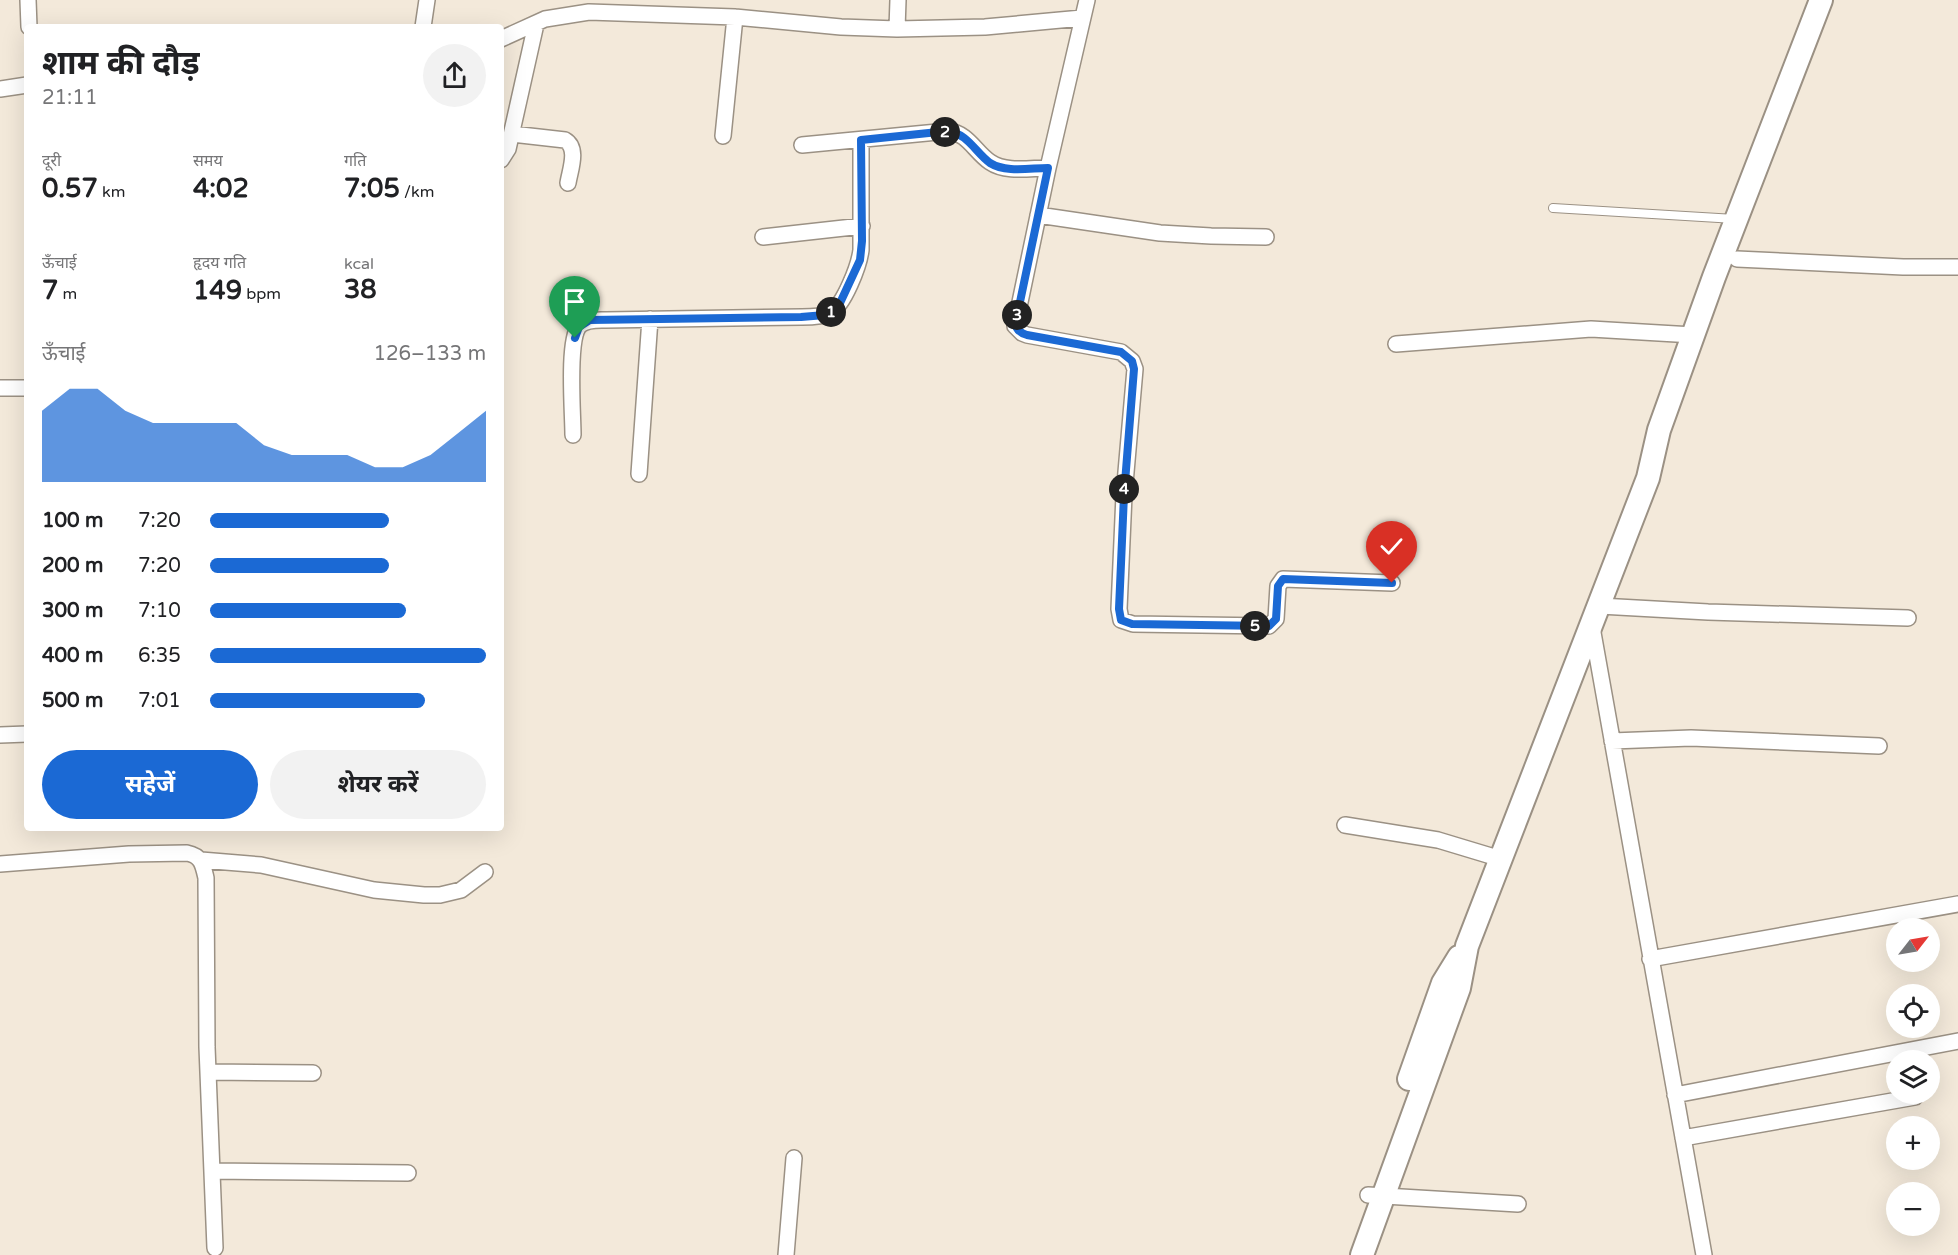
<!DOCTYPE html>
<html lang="hi">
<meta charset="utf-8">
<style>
body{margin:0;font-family:"Varela Round","Noto Sans Devanagari",sans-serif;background:#f2f2f2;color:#202124;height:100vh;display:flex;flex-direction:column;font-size:22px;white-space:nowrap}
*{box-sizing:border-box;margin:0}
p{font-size:20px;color:#757577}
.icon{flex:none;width:33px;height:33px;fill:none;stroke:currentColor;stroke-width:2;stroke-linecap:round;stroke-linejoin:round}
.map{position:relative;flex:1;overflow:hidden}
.details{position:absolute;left:24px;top:24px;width:480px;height:807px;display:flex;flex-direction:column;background:#fff;border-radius:6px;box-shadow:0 6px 24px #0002}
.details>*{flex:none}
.needle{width:39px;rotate:59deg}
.fabs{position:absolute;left:1886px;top:918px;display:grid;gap:12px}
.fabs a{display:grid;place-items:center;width:54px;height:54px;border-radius:50%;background:#fff;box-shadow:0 6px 24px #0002;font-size:30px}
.pin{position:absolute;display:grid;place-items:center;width:51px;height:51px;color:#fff;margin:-62px -26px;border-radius:50% 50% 50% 0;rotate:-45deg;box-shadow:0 0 6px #0007}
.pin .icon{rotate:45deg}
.km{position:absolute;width:30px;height:30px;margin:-15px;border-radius:50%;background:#222;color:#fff;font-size:16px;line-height:30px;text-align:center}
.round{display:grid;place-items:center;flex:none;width:63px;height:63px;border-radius:32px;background:#f2f2f2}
.summary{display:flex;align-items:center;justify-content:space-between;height:102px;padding:0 18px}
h1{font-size:33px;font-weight:700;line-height:45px}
.stats{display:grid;grid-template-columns:repeat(3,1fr);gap:9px;height:102px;padding:6px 18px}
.stats div{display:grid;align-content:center}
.stats b{font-size:26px;font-weight:700}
.stats small{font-size:16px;font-weight:400}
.stats p{font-size:16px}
.chart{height:168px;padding:12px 18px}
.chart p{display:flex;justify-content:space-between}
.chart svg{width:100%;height:108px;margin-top:6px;fill:#1b69d4;opacity:.7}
.cta{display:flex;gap:12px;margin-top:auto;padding:12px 18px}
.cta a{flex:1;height:69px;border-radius:36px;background:#1b69d4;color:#fff;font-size:24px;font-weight:700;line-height:69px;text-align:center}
.cta a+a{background:#f2f2f2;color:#202124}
ul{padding:0 18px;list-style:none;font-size:20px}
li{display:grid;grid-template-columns:96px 72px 1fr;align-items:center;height:45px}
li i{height:15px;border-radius:8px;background:#1b69d4}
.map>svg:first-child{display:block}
</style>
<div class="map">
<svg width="1958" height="1255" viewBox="0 0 1958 1255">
<rect width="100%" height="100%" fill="#f3e9da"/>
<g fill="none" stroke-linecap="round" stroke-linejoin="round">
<defs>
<path id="lane" d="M1553,208L1735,219"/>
<path id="street" d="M28,0L29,27
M1087,0L1048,168L1015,326L1022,333L1027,335L1121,352L1132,361L1135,369L1124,495L1119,609L1121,620L1133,624L1269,626L1276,619L1278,586L1283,579L1392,583
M423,27L427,0
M897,29L898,0
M501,39L545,19L589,12L735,17L841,27L897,29L985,27L1082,18
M0,89L27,85
M512,134L565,140C579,148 570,170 568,183
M723,136L735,17
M802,145L948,131C968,133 975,152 990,162C1006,173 1030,168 1048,168
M501,160L508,149L536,24
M1038,215L1160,233L1211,236L1266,237
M763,237L862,226
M1737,259L1903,267H1958
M1396,344L1591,329L1693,335
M0,388H27
M573,435C573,413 567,342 579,326C586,319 598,320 606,320L802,317C810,317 822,317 830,313C844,305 859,266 861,250V140
M639,474L650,319
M1600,606L1708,612L1908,618
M1592,627L1704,1255
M0,735L27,734
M1612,741L1691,738L1879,746
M1345,825L1438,840L1501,859
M201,860L261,865L374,890L424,895H440L461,890L485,872
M0,864L129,854L187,853C202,856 203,865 206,878L207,1047L215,1248
M1650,959L1958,904
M208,1072L313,1073
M1675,1095L1958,1041
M1683,1138L1915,1097
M212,1171L408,1173
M1368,1195L1518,1204
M786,1255L794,1158"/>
<path id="secondary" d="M1409,1079L1443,983L1459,957
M1362,1255L1459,988L1467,946L1648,478L1659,430L1714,277L1821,0"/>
</defs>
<use href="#lane" stroke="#9b9184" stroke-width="10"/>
<use href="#street" stroke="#9b9184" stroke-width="18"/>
<use href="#secondary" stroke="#9b9184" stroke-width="26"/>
<use href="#lane" stroke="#fff" stroke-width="8"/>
<use href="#street" stroke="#fff" stroke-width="15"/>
<use href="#secondary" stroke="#fff" stroke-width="22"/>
</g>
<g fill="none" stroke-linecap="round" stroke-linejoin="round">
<defs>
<path id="route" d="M575,338L579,327L590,320L801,317L825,315L834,310L840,303L860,260L862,241L861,140L948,131C968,134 975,152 990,163C1006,173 1030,168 1048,168L1016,321C1015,329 1020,333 1027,335L1121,352L1132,361L1134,369L1124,495L1119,609L1121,620L1132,624L1269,626L1276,619L1278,586L1283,579L1392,583"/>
</defs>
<use href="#route" stroke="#fff" stroke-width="12"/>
<use href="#route" stroke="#1b69d4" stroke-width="8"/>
</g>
</svg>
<div class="fabs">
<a><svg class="needle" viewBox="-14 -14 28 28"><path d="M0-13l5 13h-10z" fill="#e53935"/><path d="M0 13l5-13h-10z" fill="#757577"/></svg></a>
<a><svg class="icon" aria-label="locate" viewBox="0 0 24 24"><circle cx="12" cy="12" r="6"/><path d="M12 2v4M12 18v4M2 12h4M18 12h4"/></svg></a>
<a><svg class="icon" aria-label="layers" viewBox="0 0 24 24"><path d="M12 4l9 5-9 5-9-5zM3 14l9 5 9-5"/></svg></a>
<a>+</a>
<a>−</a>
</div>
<div class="pin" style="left:575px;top:338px;background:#1e9e55"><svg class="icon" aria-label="arrive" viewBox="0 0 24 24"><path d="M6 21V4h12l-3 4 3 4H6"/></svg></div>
<div class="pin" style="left:1392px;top:583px;background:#d93025"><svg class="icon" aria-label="check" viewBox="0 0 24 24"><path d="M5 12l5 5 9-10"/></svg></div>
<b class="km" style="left:831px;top:312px">1</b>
<b class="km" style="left:945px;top:132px">2</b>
<b class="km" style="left:1017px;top:315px">3</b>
<b class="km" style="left:1124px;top:489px">4</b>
<b class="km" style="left:1255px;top:626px">5</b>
<section class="details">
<div class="summary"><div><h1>शाम की दौड़</h1><p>21:11</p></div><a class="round"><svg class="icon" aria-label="share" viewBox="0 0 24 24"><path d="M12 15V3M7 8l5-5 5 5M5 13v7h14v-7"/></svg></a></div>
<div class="stats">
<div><p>दूरी</p><b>0.57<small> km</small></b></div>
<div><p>समय</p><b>4:02</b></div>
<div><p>गति</p><b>7:05<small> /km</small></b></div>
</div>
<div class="stats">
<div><p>ऊँचाई</p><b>7<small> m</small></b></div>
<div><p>हृदय गति</p><b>149<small> bpm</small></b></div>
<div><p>kcal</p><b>38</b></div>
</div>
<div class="chart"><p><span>ऊँचाई</span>126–133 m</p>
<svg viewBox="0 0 160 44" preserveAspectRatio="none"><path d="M0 44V15L10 6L20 6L30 15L40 20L50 20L60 20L70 20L80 29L90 33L100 33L110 33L120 38L130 38L140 33L150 24L160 15V44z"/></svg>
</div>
<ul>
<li><b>100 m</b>7:20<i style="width:65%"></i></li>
<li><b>200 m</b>7:20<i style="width:65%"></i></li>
<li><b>300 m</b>7:10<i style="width:71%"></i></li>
<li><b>400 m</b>6:35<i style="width:100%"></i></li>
<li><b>500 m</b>7:01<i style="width:78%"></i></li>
</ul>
<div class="cta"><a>सहेजें</a><a>शेयर करें</a></div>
</section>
</div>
